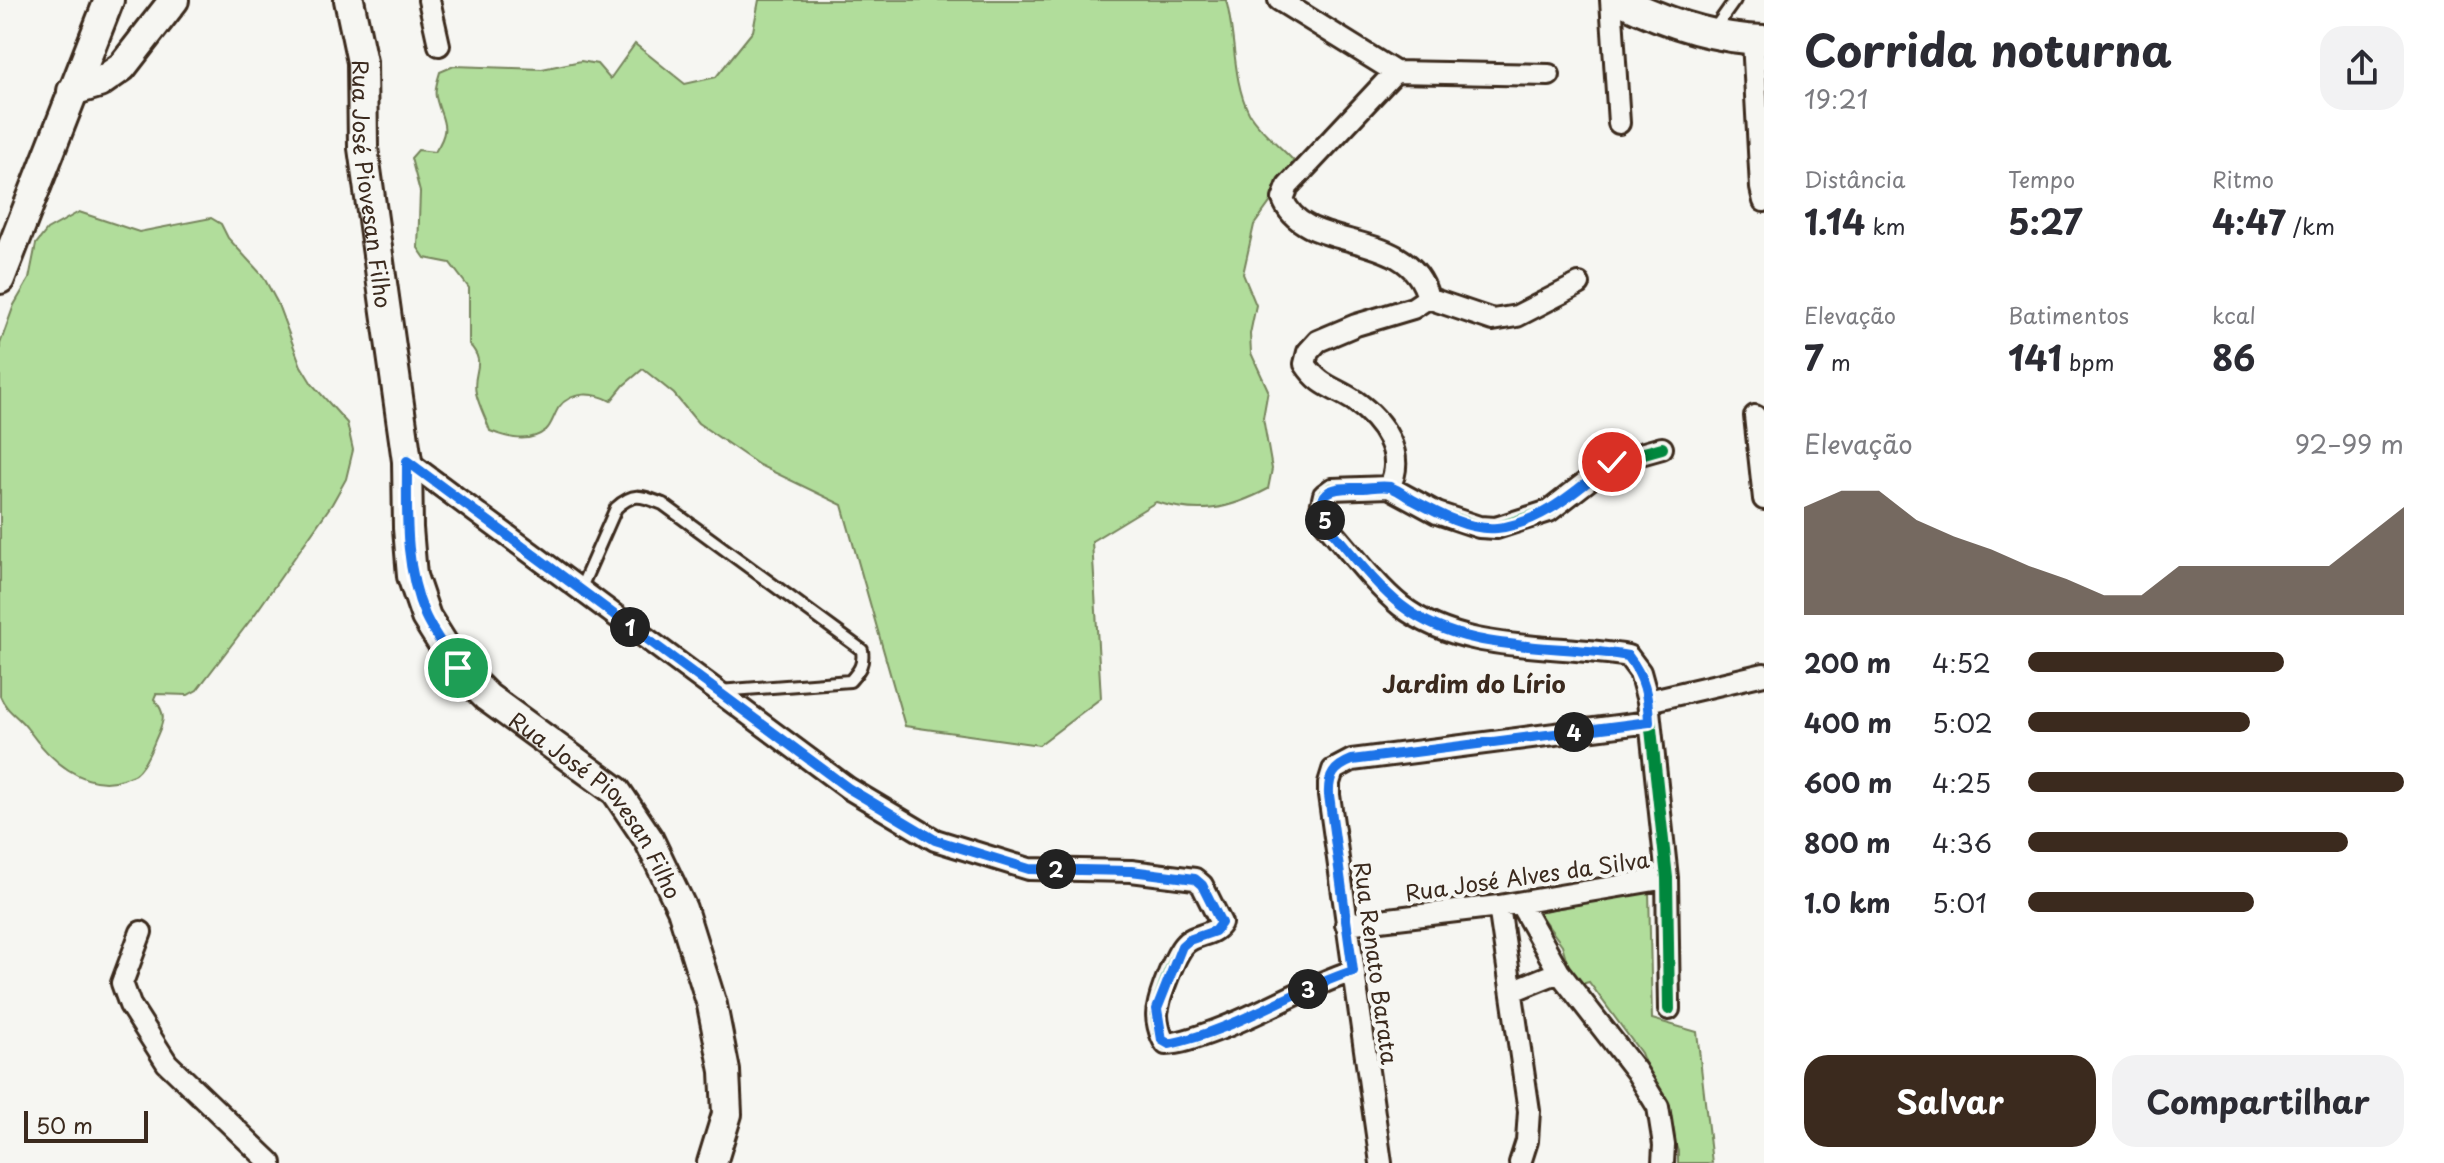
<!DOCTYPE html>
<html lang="pt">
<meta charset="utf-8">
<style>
body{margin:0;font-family:"Playpen Sans",sans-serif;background:#f2f2f3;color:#2b2b33;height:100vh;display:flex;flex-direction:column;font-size:30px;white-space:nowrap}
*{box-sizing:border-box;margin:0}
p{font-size:26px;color:#7c7c81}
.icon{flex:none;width:44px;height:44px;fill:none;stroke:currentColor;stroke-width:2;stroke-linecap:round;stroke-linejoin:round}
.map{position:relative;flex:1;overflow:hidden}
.drawer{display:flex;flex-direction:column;background:#fff;width:680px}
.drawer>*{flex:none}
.scale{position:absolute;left:24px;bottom:20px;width:124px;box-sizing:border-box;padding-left:8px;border:4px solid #3b2a1e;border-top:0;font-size:22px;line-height:28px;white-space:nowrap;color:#3b2a1e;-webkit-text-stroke:6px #f6f6f2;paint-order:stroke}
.pin{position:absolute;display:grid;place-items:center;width:68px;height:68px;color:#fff;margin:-34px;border:4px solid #fff;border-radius:50%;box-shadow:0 2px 8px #0007}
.km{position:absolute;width:40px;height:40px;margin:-20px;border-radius:50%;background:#222;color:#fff;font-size:22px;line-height:40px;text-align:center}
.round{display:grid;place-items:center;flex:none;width:84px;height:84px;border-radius:24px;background:#f2f2f3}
.overview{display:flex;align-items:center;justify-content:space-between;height:136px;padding:0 40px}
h1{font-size:44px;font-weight:700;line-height:60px}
.figures{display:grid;grid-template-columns:repeat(3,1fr);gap:12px;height:136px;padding:8px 40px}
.figures div{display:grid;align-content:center}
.figures b{font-size:34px;font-weight:700}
.figures small{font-size:22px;font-weight:400}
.figures p{font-size:22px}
.chart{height:224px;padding:16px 40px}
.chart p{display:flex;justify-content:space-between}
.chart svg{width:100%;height:144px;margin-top:8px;fill:#3b2a1e;opacity:.7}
.cta{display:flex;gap:16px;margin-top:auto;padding:16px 40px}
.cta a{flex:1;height:92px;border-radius:24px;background:#3b2a1e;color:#fff;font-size:32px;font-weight:700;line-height:92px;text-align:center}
.cta a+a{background:#f2f2f3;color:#2b2b33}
ul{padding:0 40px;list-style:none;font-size:26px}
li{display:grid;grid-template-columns:128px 96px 1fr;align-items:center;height:60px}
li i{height:20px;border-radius:10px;background:#3b2a1e}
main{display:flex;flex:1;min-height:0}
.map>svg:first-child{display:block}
</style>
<main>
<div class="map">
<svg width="1764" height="1163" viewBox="0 0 1764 1163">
<rect width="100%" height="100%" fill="#f6f6f2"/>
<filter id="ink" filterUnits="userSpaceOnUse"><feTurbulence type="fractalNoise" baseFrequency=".0125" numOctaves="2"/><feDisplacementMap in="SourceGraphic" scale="16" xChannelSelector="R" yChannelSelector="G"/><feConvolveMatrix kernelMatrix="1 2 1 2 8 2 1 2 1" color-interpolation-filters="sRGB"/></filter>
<g filter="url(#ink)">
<path fill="#b1dd9b" stroke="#76845c" stroke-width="2" d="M759,0H1226C1236,36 1232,80 1249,113C1259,130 1280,146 1293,160L1289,176L1254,225L1243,274L1256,305L1250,334L1251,353L1268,390L1263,418L1272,469L1268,489C1228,510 1199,515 1156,502L1092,541L1101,698L1039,745L905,726L842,505L759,465L698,423L674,394L643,369L624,385L611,401C594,392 571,391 559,407C554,414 552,425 546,430C529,444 508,438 490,431C486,419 479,406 476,393C471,372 488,364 469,344V288L450,263L425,258L418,248L420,192L411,158L418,150L435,152C452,126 442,123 436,97C434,89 438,80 440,72L454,66L542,69L581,61L597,64L610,79L635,44L685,84L716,77L753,31Z
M79,212L139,232L211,218L221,224L228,238L263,276L277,302L301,366L312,384L347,423L353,450L346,479L332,504L255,614L197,690L188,695L156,694L154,699C169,717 162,723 154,743C150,753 144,767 135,774C134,775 125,778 123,779C84,792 49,759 27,728C18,716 7,712 0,696V344L14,305L29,279L36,244L47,230Z
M1649,891L1652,1019L1697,1032L1712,1163H1678V1151L1641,1053L1589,982L1574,986L1562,945L1538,912Z"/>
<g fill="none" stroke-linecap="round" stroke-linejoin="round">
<defs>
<path id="lane" d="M1713,31L1735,0
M580,590L616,508C634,491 642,496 663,504L862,650C864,664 860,670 850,681L719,691"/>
<path id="street" d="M429,0L439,45
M1279,0L1395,72
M1611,0L1619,123
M1753,40L1761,188L1764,201
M1395,72L1288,186L1283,199C1303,255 1411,225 1428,298
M1395,72L1549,75
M1428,298L1493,320L1517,316L1579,284
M1755,416L1764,499
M1662,448L1612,462L1549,511L1496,528L1479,527L1437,513L1389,487L1332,489L1324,495L1321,508L1326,524C1348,549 1376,586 1401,606C1465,655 1554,643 1628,656L1640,672L1648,701L1667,878L1669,1009
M407,461L848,788L935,840L1029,869L1131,871L1195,879L1202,885L1221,923C1213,937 1194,933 1184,945C1175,955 1160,994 1158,1008C1155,1018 1160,1036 1166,1044C1181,1043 1195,1038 1209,1033C1259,1016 1303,987 1353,971
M1389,487C1407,454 1382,420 1355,401C1334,387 1320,387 1305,364L1308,352L1318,341L1356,325L1413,308L1428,298
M1648,701L1764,674
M1520,903L1559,972L1636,1071L1658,1107L1664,1145L1663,1163
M1499,906L1529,1111L1527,1141L1520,1163
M1346,924L1499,906L1667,878
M141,932L122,983L130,1005L167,1063L271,1163
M1512,991L1559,972
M1381,1163L1329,795V783L1333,770L1352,760L1649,722"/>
<g id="secondary">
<path id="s1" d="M349,0L362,62L363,148L407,461L408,528L412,576L426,617L458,668L487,697L616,791L649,840L682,909L712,1005L725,1071L727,1114L712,1163"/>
<path d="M1620,0C1665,22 1713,39 1764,40"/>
<path d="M72,91L99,83L122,67L174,0"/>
<path d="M0,279L109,0"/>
</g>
</defs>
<use href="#lane" stroke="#3b2a1e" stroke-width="16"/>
<use href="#street" stroke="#3b2a1e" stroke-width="26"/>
<use href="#secondary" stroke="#3b2a1e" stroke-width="34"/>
<use href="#lane" stroke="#f6f6f2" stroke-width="10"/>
<use href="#street" stroke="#f6f6f2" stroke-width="20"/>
<use href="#secondary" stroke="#f6f6f2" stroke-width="28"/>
<defs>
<path id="cycleway" d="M1662,448L1612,462L1549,511L1496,528L1479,527L1437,513L1389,487L1332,489L1324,495L1321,508L1326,524C1348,549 1376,586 1401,606C1465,655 1554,643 1628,656L1640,672L1648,701L1667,878L1669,1009
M407,461L848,788L935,840L1029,869L1131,871L1195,879L1202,885L1221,923C1213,937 1194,933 1184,945C1175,955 1160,994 1158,1008C1155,1018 1160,1036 1166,1044C1181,1043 1195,1038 1209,1033C1259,1016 1303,987 1353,971"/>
</defs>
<use href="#cycleway" stroke="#f6f6f2" stroke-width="17"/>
<use href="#cycleway" stroke="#00873e" stroke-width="12"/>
</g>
</g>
<g fill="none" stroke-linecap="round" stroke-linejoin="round" filter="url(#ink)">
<defs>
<path id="route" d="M458,668C447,651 433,633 425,615C404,566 407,513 407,461L848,788L935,840L1029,869L1131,871L1195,879L1202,885L1221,923L1215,931L1189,940L1182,946L1157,1009L1162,1040L1169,1044C1235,1031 1290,991 1353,971L1329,795C1328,776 1334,767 1352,760L1649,722C1648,695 1645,678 1628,656C1554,643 1465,655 1402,606C1376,586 1348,549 1326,524C1315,491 1329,487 1359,488C1369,488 1381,485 1390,487C1397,489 1405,495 1411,499C1435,512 1469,531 1497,528C1543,523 1578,489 1612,462"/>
</defs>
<use href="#route" stroke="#fff" stroke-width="16"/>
<use href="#route" stroke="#1a73e8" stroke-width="10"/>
</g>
<g text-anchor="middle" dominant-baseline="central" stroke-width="8" stroke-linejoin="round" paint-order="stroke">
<g font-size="22" fill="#3b2a1e" stroke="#f6f6f2">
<text stroke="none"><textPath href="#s1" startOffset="186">Rua José Piovesan Filho</textPath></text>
<text stroke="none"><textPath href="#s1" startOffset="882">Rua José Piovesan Filho</textPath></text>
<text transform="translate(1527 875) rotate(-8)">Rua José Alves da Silva</text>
<text transform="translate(1377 963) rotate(82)">Rua Renato Barata</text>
</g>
<g font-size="24" font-weight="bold" fill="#3b2a1e" stroke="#f6f6f2">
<text x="1474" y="683">Jardim do Lírio</text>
</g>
</g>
</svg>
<div class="scale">50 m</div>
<div class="pin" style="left:458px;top:668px;background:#1e9e55"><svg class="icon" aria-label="arrive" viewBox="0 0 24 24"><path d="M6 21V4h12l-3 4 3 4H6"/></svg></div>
<div class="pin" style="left:1612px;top:462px;background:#d93025"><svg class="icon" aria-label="check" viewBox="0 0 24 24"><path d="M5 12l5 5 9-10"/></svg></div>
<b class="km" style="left:630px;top:627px">1</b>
<b class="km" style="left:1056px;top:869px">2</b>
<b class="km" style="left:1308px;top:989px">3</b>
<b class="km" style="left:1574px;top:732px">4</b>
<b class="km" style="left:1325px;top:520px">5</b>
</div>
<section class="drawer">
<div class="overview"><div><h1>Corrida noturna</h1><p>19:21</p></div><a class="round"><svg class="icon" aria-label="share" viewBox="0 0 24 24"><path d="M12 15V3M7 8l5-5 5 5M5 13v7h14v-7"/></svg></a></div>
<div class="figures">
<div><p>Distância</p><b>1.14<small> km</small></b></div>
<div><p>Tempo</p><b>5:27</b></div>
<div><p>Ritmo</p><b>4:47<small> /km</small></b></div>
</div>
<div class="figures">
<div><p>Elevação</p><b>7<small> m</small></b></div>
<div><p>Batimentos</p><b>141<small> bpm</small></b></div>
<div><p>kcal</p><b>86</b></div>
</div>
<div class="chart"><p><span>Elevação</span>92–99 m</p>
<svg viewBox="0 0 160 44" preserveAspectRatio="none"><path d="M0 44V11L10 6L20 6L30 15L40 20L50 24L60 29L70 33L80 38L90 38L100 29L110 29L120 29L130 29L140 29L150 20L160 11V44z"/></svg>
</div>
<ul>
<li><b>200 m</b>4:52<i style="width:68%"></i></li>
<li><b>400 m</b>5:02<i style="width:59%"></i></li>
<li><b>600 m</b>4:25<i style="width:100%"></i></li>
<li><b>800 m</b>4:36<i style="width:85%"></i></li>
<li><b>1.0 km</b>5:01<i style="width:60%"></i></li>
</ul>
<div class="cta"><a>Salvar</a><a>Compartilhar</a></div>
</section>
</main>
